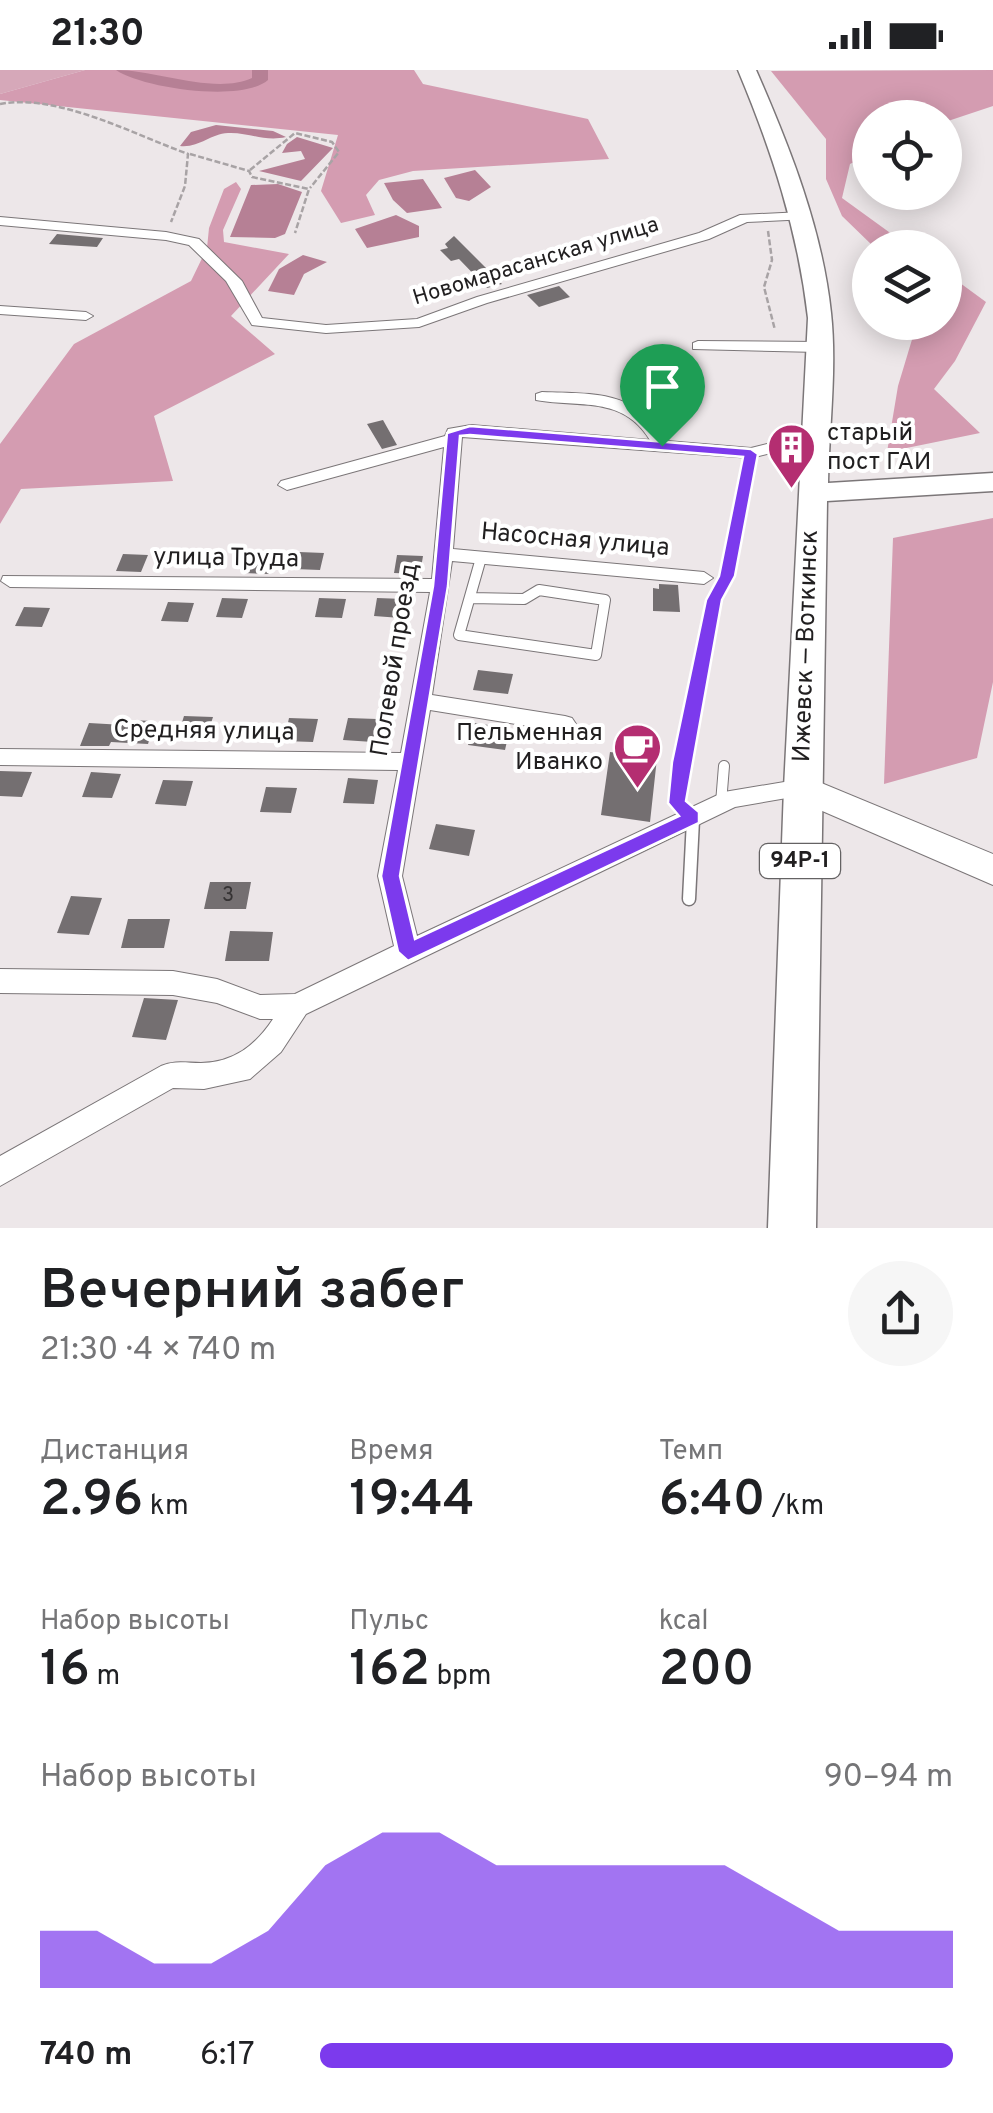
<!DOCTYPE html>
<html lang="ru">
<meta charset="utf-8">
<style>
body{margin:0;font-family:Overpass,sans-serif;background:#f6f6f6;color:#202124;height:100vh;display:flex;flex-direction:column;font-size:38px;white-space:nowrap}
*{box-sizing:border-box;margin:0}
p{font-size:32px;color:#757577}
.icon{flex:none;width:55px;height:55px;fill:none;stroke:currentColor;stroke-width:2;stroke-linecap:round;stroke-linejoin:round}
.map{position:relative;height:1158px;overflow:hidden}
.sheet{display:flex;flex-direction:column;background:#fff;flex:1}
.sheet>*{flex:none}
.tools{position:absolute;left:852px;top:30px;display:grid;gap:20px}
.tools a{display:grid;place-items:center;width:110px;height:110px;border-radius:50%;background:#fff;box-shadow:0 5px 25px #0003;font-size:50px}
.pin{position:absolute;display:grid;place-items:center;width:85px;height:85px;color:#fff;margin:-102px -42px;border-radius:50% 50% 50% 0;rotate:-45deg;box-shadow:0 0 10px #0007}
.pin .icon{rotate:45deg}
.round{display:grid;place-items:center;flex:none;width:105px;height:105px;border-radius:52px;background:#f6f6f6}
.head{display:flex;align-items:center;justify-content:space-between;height:170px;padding:0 40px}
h1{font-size:55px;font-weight:600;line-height:75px}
.stats{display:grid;grid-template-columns:repeat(3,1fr);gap:15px;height:170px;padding:10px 40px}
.stats div{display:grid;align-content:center}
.stats b{font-size:50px;font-weight:600}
.stats small{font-size:28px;font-weight:400}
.stats p{font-size:28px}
.chart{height:280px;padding:20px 40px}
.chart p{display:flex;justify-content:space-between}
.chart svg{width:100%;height:180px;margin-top:10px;fill:#7c3aed;opacity:.7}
ul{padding:0 40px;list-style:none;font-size:32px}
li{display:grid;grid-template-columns:160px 120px 1fr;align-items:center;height:75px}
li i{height:25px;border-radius:12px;background:#7c3aed}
.status{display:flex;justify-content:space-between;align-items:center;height:70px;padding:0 50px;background:#fff;direction:ltr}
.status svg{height:28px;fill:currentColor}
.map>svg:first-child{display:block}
</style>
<div class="status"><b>21:30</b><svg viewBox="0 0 49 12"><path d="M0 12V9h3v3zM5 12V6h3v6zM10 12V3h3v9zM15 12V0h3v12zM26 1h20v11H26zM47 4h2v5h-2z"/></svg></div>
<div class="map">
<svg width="993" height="1158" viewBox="0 0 993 1158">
<rect width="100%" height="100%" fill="#ede7e9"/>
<path fill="#d6a8b9" d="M0,0H85L0,24Z"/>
<path fill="#d49cb1" d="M85,0H414L423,14L588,49L609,89L413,101L379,110L366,125L375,145L341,153L321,121L338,65L0,30V24Z
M993,0V36L945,52V48H870V84L850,94L842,128L911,178L874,177L842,146L826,109V69L771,1Z
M236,112L241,119L223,160L224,172L289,184L231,246L275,284L154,346L173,411L21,419L0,454V374L74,274L191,211L207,178L209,158L224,119Z
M945,202L986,232L955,291L934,319L980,363L887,382L898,316L917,253L945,252Z
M993,448V612L977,688L884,714L893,468Z"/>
<path fill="#b68095" d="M216,55L273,61L286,67C264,72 248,62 228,63C210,64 199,78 180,76L191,62Z
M297,67L333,78L301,111L259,101L305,89L301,81L282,83L287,74Z
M475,100L491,117L469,131L456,128L444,108Z
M423,109L442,138L407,143L393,130L384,113Z
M278,114L302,122L285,164L275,168L230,167L251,115Z
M396,145L419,156V167L367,178L355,159Z
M303,185L327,192L304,204L294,225L268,221L279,199Z"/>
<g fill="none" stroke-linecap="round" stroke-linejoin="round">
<path fill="#b68095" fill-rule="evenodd" d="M116,0C157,0 215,25 252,8V0H268V10C242,33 142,18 116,0Z"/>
</g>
<path fill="#746f71" d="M57,164L103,168L97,177L49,174Z
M454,166L502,214L487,218L459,189L451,191L440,180L448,178L445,174Z
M559,216L570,227L539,237L527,225Z
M383,350L397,375L382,379L367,354Z
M299,482L324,483L320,500L294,499Z
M123,484L148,485L141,502L116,501Z
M249,485L274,486L269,504L244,503Z
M397,485L423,486L420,504L394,503Z
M659,514L678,515L680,542L653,541V518L659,519Z
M222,528L248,529L242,548L216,547Z
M319,528L346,529L342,548L315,547Z
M377,528L404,529L401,548L374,546Z
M168,532L194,533L188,552L161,551Z
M24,537L50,538L42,557L15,556Z
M478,600L513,604L508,624L473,620Z
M184,646L213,647L206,669L177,668Z
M289,648L318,649L313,672L284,671Z
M348,648L377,649L373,672L343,670Z
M126,650L155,651L148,674L111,672L109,676H80L89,653L124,655Z
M474,653L510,658L505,680L468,675Z
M610,682L657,688L650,752L601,745Z
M0,701L32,702L22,727L0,726Z
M91,702L121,704L112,728L82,727Z
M348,708L378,710L374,734L343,733Z
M163,710L193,711L186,736L155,734Z
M266,717L297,718L291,743L260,742Z
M436,754L475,760L469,786L429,779Z
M210,812H251L246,839H204Z
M71,826L102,828L89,865L57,863Z
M128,849H170L164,878H121Z
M230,861L273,862L269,891H225Z
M144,928L178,930L166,970L132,967Z"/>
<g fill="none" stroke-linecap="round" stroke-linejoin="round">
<defs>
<path id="lane-far1" d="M470,528L524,529L539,520L605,530L596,585L459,565L481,488
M681,693L677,733L693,747V753
M721,733L724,696"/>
<path id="lane" d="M689,829L693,750"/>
<path id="street" d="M803,142L808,143V149L747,152L709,169L487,233L419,257L326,263L252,255L226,211L189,175L166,170L0,155V147L166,162L199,169L242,211L262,248L326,255L417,249L477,227L699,163L740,145Z
M0,236L86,242L93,246L86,250L0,244Z
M698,271L819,272L827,277L819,282L693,279V273Z
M542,322C597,324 635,320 667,371L751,378L814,362L822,367L820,371L751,388L462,367L453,479L704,502L713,508L704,514L452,491L432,625L565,646L572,648L576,654L572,660L565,662L430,640L402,806L417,866L724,722L802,709L810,712L813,718L810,724L735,737L306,944L281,982L250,1009L204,1019L173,1018L0,1116V1086L161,996C174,990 187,993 201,993C234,992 255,976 273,949H260L217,933L173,925L0,923V899L173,901L217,909L260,925L295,924L394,876L378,806L398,700L0,695V679L401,683L430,522L10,517L1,511L3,506L432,509L444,377L287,420L278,415L281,411L445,366L448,359L471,355L650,370C622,325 580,338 536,330V324Z"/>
<path id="secondary" d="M802,705L993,784V815L790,727L785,718L790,709Z"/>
<path id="primary" d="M738,0H756C790,78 822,158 831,243C837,298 829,358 828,413L993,403V421L827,431L816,1158H768L784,718L808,248C798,161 772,81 738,0Z"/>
</defs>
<use href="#lane-far1" stroke="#7b7678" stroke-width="12"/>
<use href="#lane" stroke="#7b7678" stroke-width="15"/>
<use href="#street" stroke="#7b7678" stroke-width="2"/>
<use href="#secondary" stroke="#7b7678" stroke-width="2"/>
<use href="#primary" stroke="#7b7678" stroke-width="3"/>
<path stroke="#a8a3a5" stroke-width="2.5" stroke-dasharray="6 2.5" stroke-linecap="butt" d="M0,34C57,23 133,64 188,84L185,116L171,152
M190,84L249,101L252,107L309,119L295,163
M250,100L295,63L332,72L339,82L310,118
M768,161L772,190L764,217L775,260
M684,678L714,530L727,506L749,395"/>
<use href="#lane-far1" stroke="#fff" stroke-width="10"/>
<use href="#lane" stroke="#fff" stroke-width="12"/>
<use href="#street" fill="#fff" fill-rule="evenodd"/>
<use href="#secondary" fill="#fff" fill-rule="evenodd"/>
<use href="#primary" fill="#fff" fill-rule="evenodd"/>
</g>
<path fill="#7c3aed" stroke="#fff" stroke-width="2.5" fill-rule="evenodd" d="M470,356L751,379L758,384L735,506L722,530L686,731L699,742V753L408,891L398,882L381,806L433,516L447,363ZM470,365L743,387L719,506L706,530L672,692L668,733L679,746L415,869L400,806L448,516L460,366Z"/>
<defs>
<symbol id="building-pin" viewBox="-11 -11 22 30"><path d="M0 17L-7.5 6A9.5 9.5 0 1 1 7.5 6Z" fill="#b42e71" stroke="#fff"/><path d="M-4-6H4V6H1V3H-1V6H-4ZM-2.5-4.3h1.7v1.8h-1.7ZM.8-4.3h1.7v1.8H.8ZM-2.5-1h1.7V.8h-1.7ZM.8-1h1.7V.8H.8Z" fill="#fff"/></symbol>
<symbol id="cafe-pin" viewBox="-11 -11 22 30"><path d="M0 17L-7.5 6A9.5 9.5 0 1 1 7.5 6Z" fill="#b42e71" stroke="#fff"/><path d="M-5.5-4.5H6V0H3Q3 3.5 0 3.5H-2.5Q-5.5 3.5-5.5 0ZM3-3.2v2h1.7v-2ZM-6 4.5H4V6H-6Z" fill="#fff"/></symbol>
</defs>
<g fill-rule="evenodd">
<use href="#building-pin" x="764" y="350" width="55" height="75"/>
<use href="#cafe-pin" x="610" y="650" width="55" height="75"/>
</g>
<g text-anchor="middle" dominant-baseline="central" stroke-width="8" stroke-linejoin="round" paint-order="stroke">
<g font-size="20" fill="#363334">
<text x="228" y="826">3</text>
</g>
<g font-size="22" fill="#211f20" stroke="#fff">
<text transform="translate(536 192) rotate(-17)">Новомарасанская улица</text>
</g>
<rect fill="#fff" stroke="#646263" stroke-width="2.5" x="760" y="774" width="80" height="34" rx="8"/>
<g font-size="22" font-weight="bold" fill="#211f20">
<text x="800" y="791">94Р-1</text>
</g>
<g font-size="25" fill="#211f20" stroke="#fff" text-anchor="start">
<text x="827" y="364">старый<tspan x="827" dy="29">пост ГАИ</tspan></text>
<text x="603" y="664" text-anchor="end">Пельменная<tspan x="603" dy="29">Иванко</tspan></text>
</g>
<g font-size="25" fill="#211f20" stroke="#fff">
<text transform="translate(575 471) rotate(5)">Насосная улица</text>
<text transform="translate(226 489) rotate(1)">улица Труда</text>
<text transform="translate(807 576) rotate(-88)">Ижевск — Воткинск</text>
<text transform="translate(396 590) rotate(-81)">Полевой проезд</text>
<text transform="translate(204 662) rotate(1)">Средняя улица</text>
</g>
</g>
</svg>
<div class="tools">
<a><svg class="icon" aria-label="locate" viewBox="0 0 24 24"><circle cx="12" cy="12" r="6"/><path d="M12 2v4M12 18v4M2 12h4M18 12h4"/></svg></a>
<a><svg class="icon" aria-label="layers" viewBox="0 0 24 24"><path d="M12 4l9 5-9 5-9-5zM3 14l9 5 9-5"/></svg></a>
</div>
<div class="pin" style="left:662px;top:376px;background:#1e9e55"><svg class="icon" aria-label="arrive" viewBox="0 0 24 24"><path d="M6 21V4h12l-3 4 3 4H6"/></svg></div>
</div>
<section class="sheet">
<div class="head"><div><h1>Вечерний забег</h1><p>21:30 · 4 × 740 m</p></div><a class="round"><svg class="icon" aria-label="share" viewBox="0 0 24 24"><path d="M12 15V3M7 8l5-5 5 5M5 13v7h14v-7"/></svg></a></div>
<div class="stats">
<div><p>Дистанция</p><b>2.96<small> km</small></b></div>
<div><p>Время</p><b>19:44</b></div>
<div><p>Темп</p><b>6:40<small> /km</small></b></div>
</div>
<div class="stats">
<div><p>Набор высоты</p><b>16<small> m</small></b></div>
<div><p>Пульс</p><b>162<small> bpm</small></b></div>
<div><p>kcal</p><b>200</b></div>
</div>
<div class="chart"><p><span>Набор высоты</span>90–94 m</p>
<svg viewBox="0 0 160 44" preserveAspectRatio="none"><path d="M0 44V30L10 30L20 38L30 38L40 30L50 14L60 6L70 6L80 14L90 14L100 14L110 14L120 14L130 22L140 30L150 30L160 30V44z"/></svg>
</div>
<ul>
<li><b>740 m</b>6:17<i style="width:100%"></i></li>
</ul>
</section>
